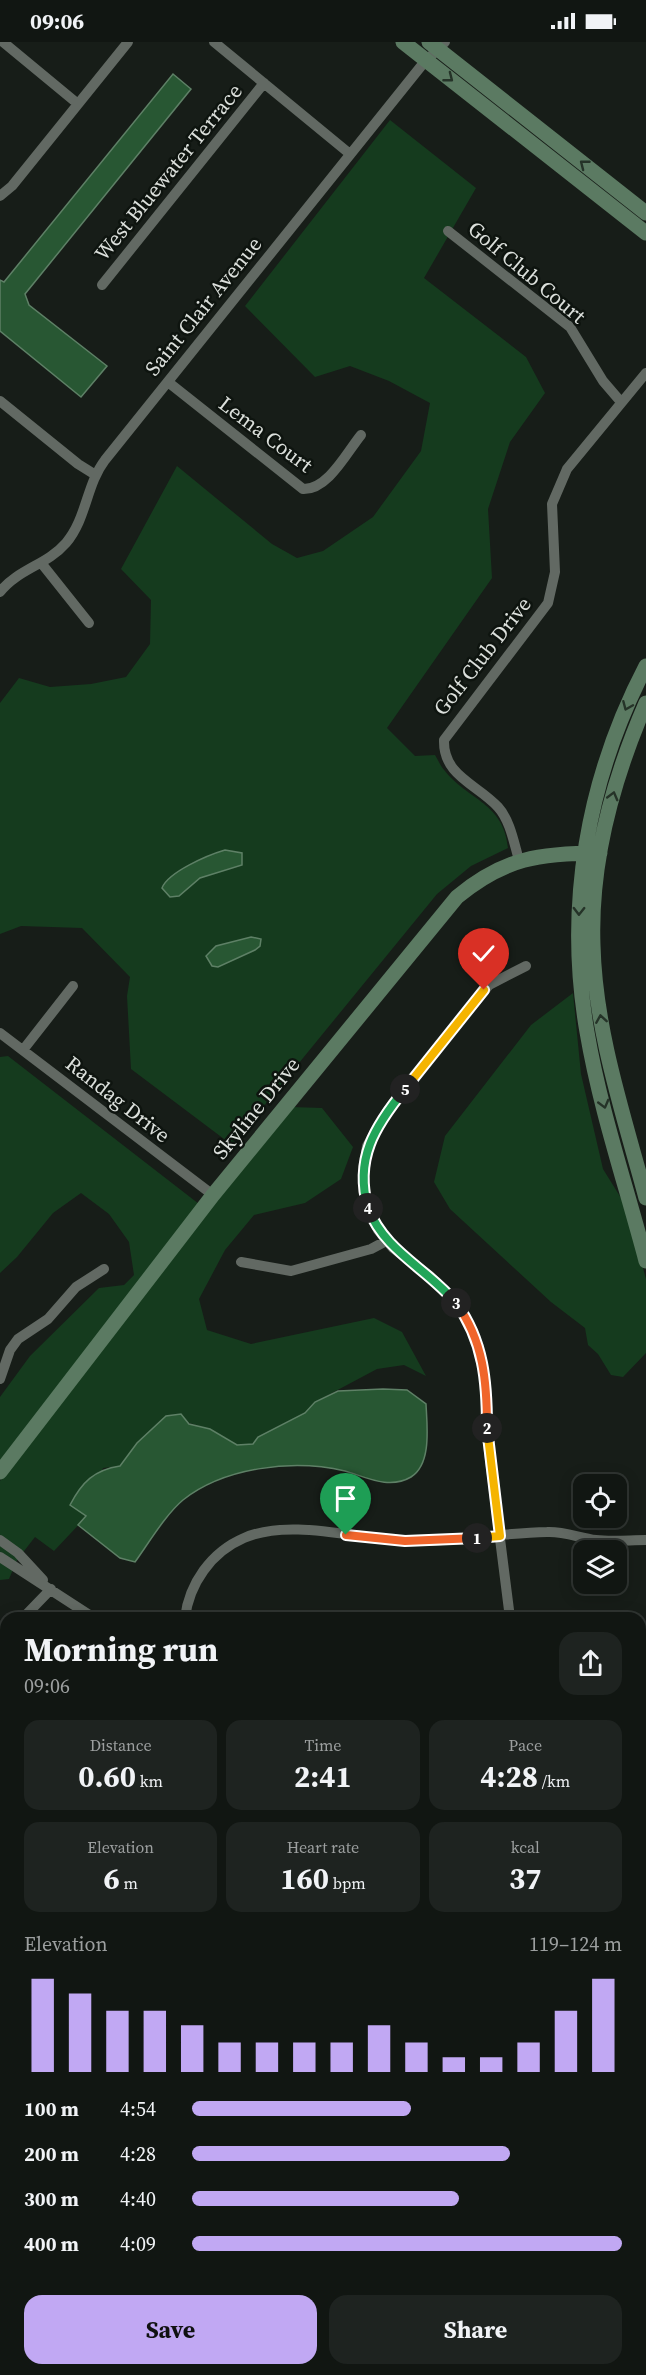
<!DOCTYPE html>
<meta charset="utf-8">
<style>
body{margin:0;font-family:"Source Serif 4",serif;background:#1e2320;color:#f1f3f6;height:100vh;display:flex;flex-direction:column;font-size:22px;white-space:nowrap}
*{box-sizing:border-box;margin:0}
p{font-size:20px;color:#9c9f9f}
.icon{flex:none;width:33px;height:33px;fill:none;stroke:currentColor;stroke-width:2;stroke-linecap:round;stroke-linejoin:round}
.map{position:relative;flex:1;overflow:hidden}
.drawer{position:absolute;left:0px;top:1570px;width:646px;height:764px;display:flex;flex-direction:column;background:#111612;border-radius:18px 18px 0 0;box-shadow:0 3px 15px #0003,0 0 0 2px #303532}
.drawer>*{flex:none}
.tools{position:absolute;left:573px;top:1432px;display:grid;gap:12px}
.tools a{display:grid;place-items:center;width:54px;height:54px;border-radius:12px;background:#111612;box-shadow:0 3px 15px #0003,0 0 0 2px #303532;font-size:30px}
.pin{position:absolute;display:grid;place-items:center;width:51px;height:51px;color:#fff;margin:-62px -26px;border-radius:50% 50% 50% 0;rotate:-45deg;box-shadow:0 0 6px #0007}
.pin .icon{rotate:45deg}
.km{position:absolute;width:30px;height:30px;margin:-15px;border-radius:50%;background:#222;color:#fff;font-size:16px;line-height:30px;text-align:center}
.round{display:grid;place-items:center;flex:none;width:63px;height:63px;border-radius:18px;background:#1e2320}
.head{display:flex;align-items:center;justify-content:space-between;height:102px;padding:0 24px}
h1{font-size:33px;font-weight:700;line-height:45px}
.figures{display:grid;grid-template-columns:repeat(3,1fr);gap:9px;height:102px;padding:6px 24px}
.figures div{display:grid;align-content:center;border-radius:15px;background:#1e2320;text-align:center}
.figures b{font-size:30px;font-weight:700}
.figures small{font-size:16px;font-weight:400}
.figures p{font-size:16px}
.chart{height:168px;padding:12px 24px}
.chart p{display:flex;justify-content:space-between}
.chart svg{width:100%;height:108px;margin-top:6px;stroke:#c1a8f3;stroke-width:6}
.primary-button{display:flex;gap:12px;margin-top:auto;padding:12px 24px}
.primary-button a{flex:1;height:69px;border-radius:18px;background:#c1a8f3;color:#111;font-size:24px;font-weight:700;line-height:69px;text-align:center}
.primary-button a+a{background:#1e2320;color:#f1f3f6}
ul{padding:0 24px;list-style:none;font-size:20px}
li{display:grid;grid-template-columns:96px 72px 1fr;align-items:center;height:45px}
li i{height:15px;border-radius:8px;background:#c1a8f3}
.status{display:flex;justify-content:space-between;align-items:center;height:42px;padding:0 30px;background:#111612;direction:ltr}
.status svg{height:16px;fill:currentColor}
.map>svg:first-child{display:block}
</style>
<div class="status"><b>09:06</b><svg viewBox="0 0 49 12"><path d="M0 12V9h3v3zM5 12V6h3v6zM10 12V3h3v9zM15 12V0h3v12zM26 1h20v11H26zM47 4h2v5h-2z"/></svg></div>
<div class="map">
<svg width="646" height="2333" viewBox="0 0 646 2333">
<rect width="100%" height="100%" fill="#171d18"/>
<path fill="#153b1e" d="M390,78L476,146L424,236L526,315L545,351L510,400L488,467L492,536L387,686L415,714L435,713C438,718 441,725 445,729C468,758 504,761 508,806L471,824L437,852L232,1103L131,1027L127,954L130,935L82,886L21,884L0,892V661L19,636L50,645L91,642L126,635L150,602L151,558L121,527L177,424L272,502L297,516L323,509L373,475L421,409L430,361L389,339L350,324L315,335L245,264Z
M573,951L581,1032L603,1127L626,1164L646,1237V1311L623,1335L611,1333L598,1312L588,1303L585,1286L551,1260L450,1167L434,1140L445,1094L531,983Z
M8,1014L199,1162L0,1422V1355L30,1314L99,1246L124,1243L134,1233L129,1200L109,1172L81,1151L53,1171L17,1215L0,1231V1015Z
M291,1065L322,1066L353,1105L341,1137L305,1161L254,1173L225,1208L199,1257L207,1288L251,1302L374,1276L402,1290L426,1334L404,1323L377,1327L315,1360L305,1371L258,1395L253,1402L237,1403L210,1387L166,1374L137,1401L120,1424L103,1426L86,1475L54,1509L35,1495L17,1518L9,1537L0,1538V1439L217,1157Z
M6,1822V1899L0,1904V1826Z"/>
<path fill="#285733" stroke="#5e8066" stroke-width="1.5" d="M173,32L191,47L25,252L29,263L107,324L81,355L0,289V238L4,240Z
M225,808L242,811V823L200,836L179,854L170,855L162,846C168,830 208,813 225,808Z
M251,895L261,897L260,904L255,908L218,925L212,924L206,914L216,904Z
M383,1347L407,1348L426,1362C427,1384 432,1422 411,1435C389,1448 366,1435 345,1429C293,1417 225,1425 183,1458C166,1472 148,1502 135,1520L120,1516L78,1483L86,1474L70,1463C82,1440 94,1428 120,1424L137,1401L166,1374L181,1372L189,1382L210,1387L237,1403L253,1402L258,1395L305,1371L315,1360L338,1349Z
M640,2063L646,2064V2146L641,2152Z"/>
<g fill="none" stroke-linecap="round" stroke-linejoin="round">
<path stroke="#626963" stroke-width="10" d="M3,0L78,62
M214,0L350,112
M0,154L12,144L128,0
M448,189L570,285L603,339L621,360
M102,243L264,41
M168,340L303,447C328,448 347,410 361,393
M0,359L78,422L94,432
M42,522L89,581
M0,550C18,527 47,523 66,501C87,476 86,443 105,418L422,23L445,0
M519,818C514,801 510,778 498,765C477,742 443,734 444,698L548,561L555,530L552,462L567,427L646,331
M0,991L213,1153
M23,1008L73,944
M241,1220L291,1229L371,1207L386,1199
M0,1337L10,1308L18,1297L48,1277L76,1245L104,1227
M0,1498L18,1511L43,1538
M0,1515L94,1576
M23,1576L51,1547
M185,1576C189,1542 211,1510 244,1496C289,1476 358,1497 406,1499C453,1500 500,1491 547,1490C563,1489 580,1496 596,1498C612,1500 630,1498 646,1498
M510,1576L487,1394L486,1342L477,1302L466,1276L450,1254L430,1234L393,1206L378,1188L368,1165L363,1135L367,1104L388,1068L489,943L526,924
M0,1601L6,1595
M640,1681L646,1683
M640,1700L646,1701
M640,1854L646,1856
M0,1982L6,1976
M640,1989L646,1991
M0,2006L6,2010
M640,2270L646,2264
M313,2328L320,2333
M154,2333L155,2328
M166,2333V2328
M588,2333L593,2328"/>
<path stroke="#5b7a62" stroke-width="15" d="M403,0L646,191
M429,0L646,171
M646,624C587,737 565,864 587,990C600,1067 626,1143 646,1219
M646,661C613,737 590,820 593,903C595,989 624,1074 646,1156
M0,1430L213,1153L457,855C504,816 540,811 600,811
M0,2314L6,2319
M18,2328L25,2333
M642,2333L646,2328"/>
</g>
<defs><path id="oneway-chevron" d="M-2-3.5L2.5 0L-2 3.5" fill="none" stroke-width="1.6" stroke-linecap="round" stroke-linejoin="round" transform="scale(1.5)"/></defs>
<g stroke="#253328">
<use href="#oneway-chevron" transform="translate(449 36) rotate(38)"/>
<use href="#oneway-chevron" transform="translate(584 122) rotate(-142)"/>
<use href="#oneway-chevron" transform="translate(627 664) rotate(113)"/>
<use href="#oneway-chevron" transform="translate(613 754) rotate(-75)"/>
<use href="#oneway-chevron" transform="translate(579 869) rotate(91)"/>
<use href="#oneway-chevron" transform="translate(601 977) rotate(-99)"/>
<use href="#oneway-chevron" transform="translate(604 1062) rotate(75)"/>
</g>
<g fill="none" stroke-linecap="round" stroke-linejoin="round">
<defs>
<path id="split-1" d="M346,1493L405,1499L477,1496"/>
<path id="split-2" d="M477,1496L500,1494L487,1386"/>
<path id="split-3" d="M456,1261C484,1299 487,1341 487,1386"/>
<path id="split-4" d="M368,1166C385,1210 427,1226 456,1261"/>
<path id="split-5" d="M368,1166C354,1117 375,1084 405,1047"/>
<path id="split-6" d="M405,1047L484,948"/>
</defs>
<use href="#split-1" stroke="#fff" stroke-width="12"/>
<use href="#split-2" stroke="#fff" stroke-width="12"/>
<use href="#split-3" stroke="#fff" stroke-width="12"/>
<use href="#split-4" stroke="#fff" stroke-width="12"/>
<use href="#split-5" stroke="#fff" stroke-width="12"/>
<use href="#split-6" stroke="#fff" stroke-width="12"/>
<use href="#split-1" stroke="#f0652b" stroke-width="8"/>
<use href="#split-2" stroke="#f5b400" stroke-width="8"/>
<use href="#split-3" stroke="#f0652b" stroke-width="8"/>
<use href="#split-4" stroke="#22a559" stroke-width="8"/>
<use href="#split-5" stroke="#22a559" stroke-width="8"/>
<use href="#split-6" stroke="#f5b400" stroke-width="8"/>
</g>
<g text-anchor="middle" dominant-baseline="central" stroke-width="5" stroke-linejoin="round" paint-order="stroke">
<g font-size="21" fill="#dce0dc" stroke="#0e140f">
<text transform="translate(168 130) rotate(-51)">West Bluewater Terrace</text>
<text transform="translate(527 230) rotate(40)">Golf Club Court</text>
<text transform="translate(203 264) rotate(-51)">Saint Clair Avenue</text>
<text transform="translate(266 392) rotate(37)">Lema Court</text>
<text transform="translate(482 614) rotate(-52)">Golf Club Drive</text>
<text transform="translate(118 1057) rotate(38)">Randag Drive</text>
<text transform="translate(256 1066) rotate(-51)">Skyline Drive</text>
</g>
</g>
</svg>
<div class="tools">
<a><svg class="icon" aria-label="locate" viewBox="0 0 24 24"><circle cx="12" cy="12" r="6"/><path d="M12 2v4M12 18v4M2 12h4M18 12h4"/></svg></a>
<a><svg class="icon" aria-label="layers" viewBox="0 0 24 24"><path d="M12 4l9 5-9 5-9-5zM3 14l9 5 9-5"/></svg></a>
</div>
<div class="pin" style="left:346px;top:1493px;background:#1e9e55"><svg class="icon" aria-label="arrive" viewBox="0 0 24 24"><path d="M6 21V4h12l-3 4 3 4H6"/></svg></div>
<div class="pin" style="left:484px;top:948px;background:#d93025"><svg class="icon" aria-label="check" viewBox="0 0 24 24"><path d="M5 12l5 5 9-10"/></svg></div>
<b class="km" style="left:477px;top:1496px">1</b>
<b class="km" style="left:487px;top:1386px">2</b>
<b class="km" style="left:456px;top:1261px">3</b>
<b class="km" style="left:368px;top:1166px">4</b>
<b class="km" style="left:405px;top:1047px">5</b>
<section class="drawer">
<div class="head"><div><h1>Morning run</h1><p>09:06</p></div><a class="round"><svg class="icon" aria-label="share" viewBox="0 0 24 24"><path d="M12 15V3M7 8l5-5 5 5M5 13v7h14v-7"/></svg></a></div>
<div class="figures">
<div><p>Distance</p><b>0.60<small> km</small></b></div>
<div><p>Time</p><b>2:41</b></div>
<div><p>Pace</p><b>4:28<small> /km</small></b></div>
</div>
<div class="figures">
<div><p>Elevation</p><b>6<small> m</small></b></div>
<div><p>Heart rate</p><b>160<small> bpm</small></b></div>
<div><p>kcal</p><b>37</b></div>
</div>
<div class="chart"><p><span>Elevation</span>119–124 m</p>
<svg viewBox="0 0 160 44" preserveAspectRatio="none"><path d="M5 44V6M15 44V12M25 44V19M35 44V19M45 44V25M55 44V32M65 44V32M75 44V32M85 44V32M95 44V25M105 44V32M115 44V38M125 44V38M135 44V32M145 44V19M155 44V6"/></svg>
</div>
<ul>
<li><b>100 m</b>4:54<i style="width:51%"></i></li>
<li><b>200 m</b>4:28<i style="width:74%"></i></li>
<li><b>300 m</b>4:40<i style="width:62%"></i></li>
<li><b>400 m</b>4:09<i style="width:100%"></i></li>
</ul>
<div class="primary-button"><a>Save</a><a>Share</a></div>
</section>
</div>
